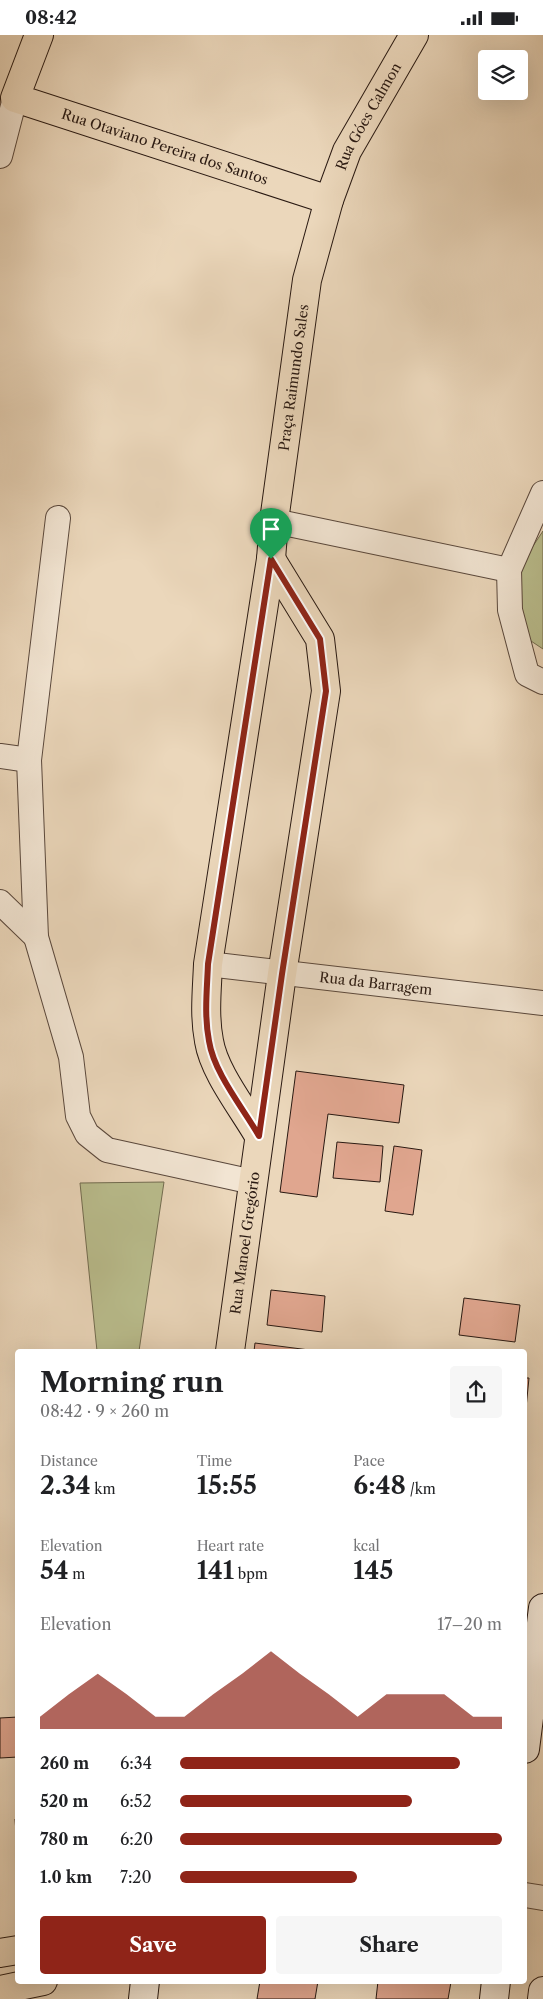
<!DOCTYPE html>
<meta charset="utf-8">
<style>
body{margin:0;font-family:"Libre Caslon Text",serif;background:#f6f6f6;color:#202124;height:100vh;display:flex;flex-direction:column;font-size:19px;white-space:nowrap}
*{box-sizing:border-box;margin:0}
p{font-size:16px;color:#757577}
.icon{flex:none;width:28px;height:28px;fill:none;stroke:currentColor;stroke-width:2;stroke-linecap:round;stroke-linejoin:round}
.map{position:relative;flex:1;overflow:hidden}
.side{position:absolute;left:15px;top:1314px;width:512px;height:635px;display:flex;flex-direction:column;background:#fff;border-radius:5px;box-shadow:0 5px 20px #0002}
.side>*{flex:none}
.buttons{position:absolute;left:478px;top:15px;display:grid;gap:10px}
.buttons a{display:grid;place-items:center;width:50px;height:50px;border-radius:5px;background:#fff;box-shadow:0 5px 20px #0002;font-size:25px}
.pin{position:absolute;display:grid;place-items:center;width:42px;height:42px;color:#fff;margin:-51px -21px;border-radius:50% 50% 50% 0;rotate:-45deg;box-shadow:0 0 5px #0007}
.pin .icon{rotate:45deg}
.round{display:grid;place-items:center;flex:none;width:52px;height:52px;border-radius:5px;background:#f6f6f6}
.summary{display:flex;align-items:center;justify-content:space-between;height:85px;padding:0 25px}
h1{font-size:28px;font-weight:800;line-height:38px}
.figures{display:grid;grid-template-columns:repeat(3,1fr);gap:8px;height:85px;padding:5px 25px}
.figures div{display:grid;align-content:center}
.figures b{font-size:25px;font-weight:800}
.figures small{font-size:14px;font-weight:400}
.figures p{font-size:14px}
.chart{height:140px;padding:10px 25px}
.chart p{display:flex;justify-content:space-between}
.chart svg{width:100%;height:90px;margin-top:5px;fill:#8f2418;opacity:.7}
.cta{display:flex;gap:10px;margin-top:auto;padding:10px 25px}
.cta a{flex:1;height:58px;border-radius:5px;background:#8f2418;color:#fff;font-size:20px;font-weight:800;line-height:58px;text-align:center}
.cta a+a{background:#f6f6f6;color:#202124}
ul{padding:0 25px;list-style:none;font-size:16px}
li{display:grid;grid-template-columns:80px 60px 1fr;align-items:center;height:38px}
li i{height:12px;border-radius:6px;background:#8f2418}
.status{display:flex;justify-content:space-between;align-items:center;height:35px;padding:0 25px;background:#fff;direction:ltr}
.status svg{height:14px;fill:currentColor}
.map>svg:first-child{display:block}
</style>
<div class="status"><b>08:42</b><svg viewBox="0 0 49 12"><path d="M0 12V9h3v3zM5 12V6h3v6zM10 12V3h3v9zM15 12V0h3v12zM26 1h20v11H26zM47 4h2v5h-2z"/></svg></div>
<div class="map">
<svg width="543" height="1964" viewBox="0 0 543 1964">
<rect width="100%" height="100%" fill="#ebd7bb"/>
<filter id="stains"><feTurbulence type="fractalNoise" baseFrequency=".004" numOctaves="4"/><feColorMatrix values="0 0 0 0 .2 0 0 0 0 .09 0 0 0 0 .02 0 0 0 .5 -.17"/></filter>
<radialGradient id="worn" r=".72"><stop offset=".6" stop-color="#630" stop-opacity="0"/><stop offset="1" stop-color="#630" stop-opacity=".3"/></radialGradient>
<path fill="#babe8e" stroke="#726c50" d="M543,496V614L528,604L511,544Z
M164,1147L139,1316H97L80,1148Z"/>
<path fill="#e0a68f" stroke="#291912" d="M296,1036L404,1050L399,1088L328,1079L317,1162L280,1157Z
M337,1107L383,1111L380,1147L333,1143Z
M394,1111L422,1115L413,1180L385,1176Z
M271,1255L325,1261L322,1297L267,1290Z
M464,1263L520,1270L515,1307L459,1300Z
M255,1308L317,1316H254Z
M525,1343H529L526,1373H525Z
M18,1682V1722L0,1723V1683Z
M15,1784H18L17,1812Z
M260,1946H318L315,1964H257Z
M378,1946H449L451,1947L448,1964H376Z"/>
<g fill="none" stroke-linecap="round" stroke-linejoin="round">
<defs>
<g id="street">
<path d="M0,121L15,63"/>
<path d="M543,458L509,535L510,575L527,639L543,647"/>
<path d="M58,483L29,725L36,902L71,1022L78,1081L87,1099L107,1115L253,1147"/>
<path d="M274,486L509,535"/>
<path d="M0,721L29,725"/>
<path d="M0,867L36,902"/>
<path id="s1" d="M208,929L543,968"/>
<path d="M525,1860L543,1863"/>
</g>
<path id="secondary" d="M525,1714L543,1573
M143,1964L145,1946
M494,1964L496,1946
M542,1964L543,1956"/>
<g id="primary">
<path id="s2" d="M39,0L15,63L329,165"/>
<path id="s3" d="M259,1101C243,1073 214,1037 209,1006C204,980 207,955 208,929L271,524L274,486L307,245L329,165L347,116L414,0"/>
<path id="s4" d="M230,1316L282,939L326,656L320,604L271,524"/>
<path d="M0,1918L18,1915"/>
<path d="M0,1955L43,1946"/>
</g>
</defs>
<use href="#street" stroke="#5a483c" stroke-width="26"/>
<use href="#secondary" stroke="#291912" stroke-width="30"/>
<use href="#primary" stroke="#291912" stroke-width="30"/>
<use href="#street" stroke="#f2e5d3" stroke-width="24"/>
<use href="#secondary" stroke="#f2e5d3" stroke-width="28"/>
<use href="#primary" stroke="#ebd7bb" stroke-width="28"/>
</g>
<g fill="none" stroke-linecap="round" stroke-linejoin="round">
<defs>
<path id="route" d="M271,524L320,604L326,656L282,939L259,1101C243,1073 214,1038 209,1006C204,980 207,955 208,929Z"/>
</defs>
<use href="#route" stroke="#fff" stroke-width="10"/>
<use href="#route" stroke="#8f2418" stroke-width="6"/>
</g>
<g text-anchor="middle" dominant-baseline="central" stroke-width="4" stroke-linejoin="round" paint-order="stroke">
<g font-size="14" fill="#291912" stroke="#f2e5d3">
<text stroke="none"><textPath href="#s3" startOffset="1052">Rua Góes Calmon</textPath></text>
<text stroke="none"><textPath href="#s2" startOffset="225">Rua Otaviano Pereira dos Santos</textPath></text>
<text stroke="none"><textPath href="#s3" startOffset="778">Praça Raimundo Sales</textPath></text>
<text stroke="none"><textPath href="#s1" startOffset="169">Rua da Barragem</textPath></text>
<text stroke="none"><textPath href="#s4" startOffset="109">Rua Manoel Gregório</textPath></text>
</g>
</g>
<rect width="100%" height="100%" filter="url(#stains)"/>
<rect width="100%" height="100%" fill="url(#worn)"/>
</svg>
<div class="buttons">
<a><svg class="icon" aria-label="layers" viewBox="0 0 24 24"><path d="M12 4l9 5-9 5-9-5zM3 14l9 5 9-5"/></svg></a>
</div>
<div class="pin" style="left:271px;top:524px;background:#1e9e55"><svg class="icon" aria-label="arrive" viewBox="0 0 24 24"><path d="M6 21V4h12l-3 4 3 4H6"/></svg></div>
<section class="side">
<div class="summary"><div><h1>Morning run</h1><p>08:42 · 9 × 260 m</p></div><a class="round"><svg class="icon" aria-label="share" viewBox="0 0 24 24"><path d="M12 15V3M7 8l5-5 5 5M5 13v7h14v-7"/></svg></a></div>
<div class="figures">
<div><p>Distance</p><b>2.34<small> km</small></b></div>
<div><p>Time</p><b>15:55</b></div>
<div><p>Pace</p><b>6:48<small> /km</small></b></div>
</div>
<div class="figures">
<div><p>Elevation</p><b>54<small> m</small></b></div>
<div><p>Heart rate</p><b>141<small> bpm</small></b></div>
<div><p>kcal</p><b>145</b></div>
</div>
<div class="chart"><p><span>Elevation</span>17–20 m</p>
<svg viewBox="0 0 160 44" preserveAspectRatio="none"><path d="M0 44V38L10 27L20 17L30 27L40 38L50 38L60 27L70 17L80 6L90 17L100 27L110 38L120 27L130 27L140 27L150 38L160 38V44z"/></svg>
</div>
<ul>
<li><b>260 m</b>6:34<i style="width:87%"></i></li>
<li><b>520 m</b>6:52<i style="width:72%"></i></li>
<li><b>780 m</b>6:20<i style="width:100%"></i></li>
<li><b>1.0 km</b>7:20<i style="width:55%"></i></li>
</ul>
<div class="cta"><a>Save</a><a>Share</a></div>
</section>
</div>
